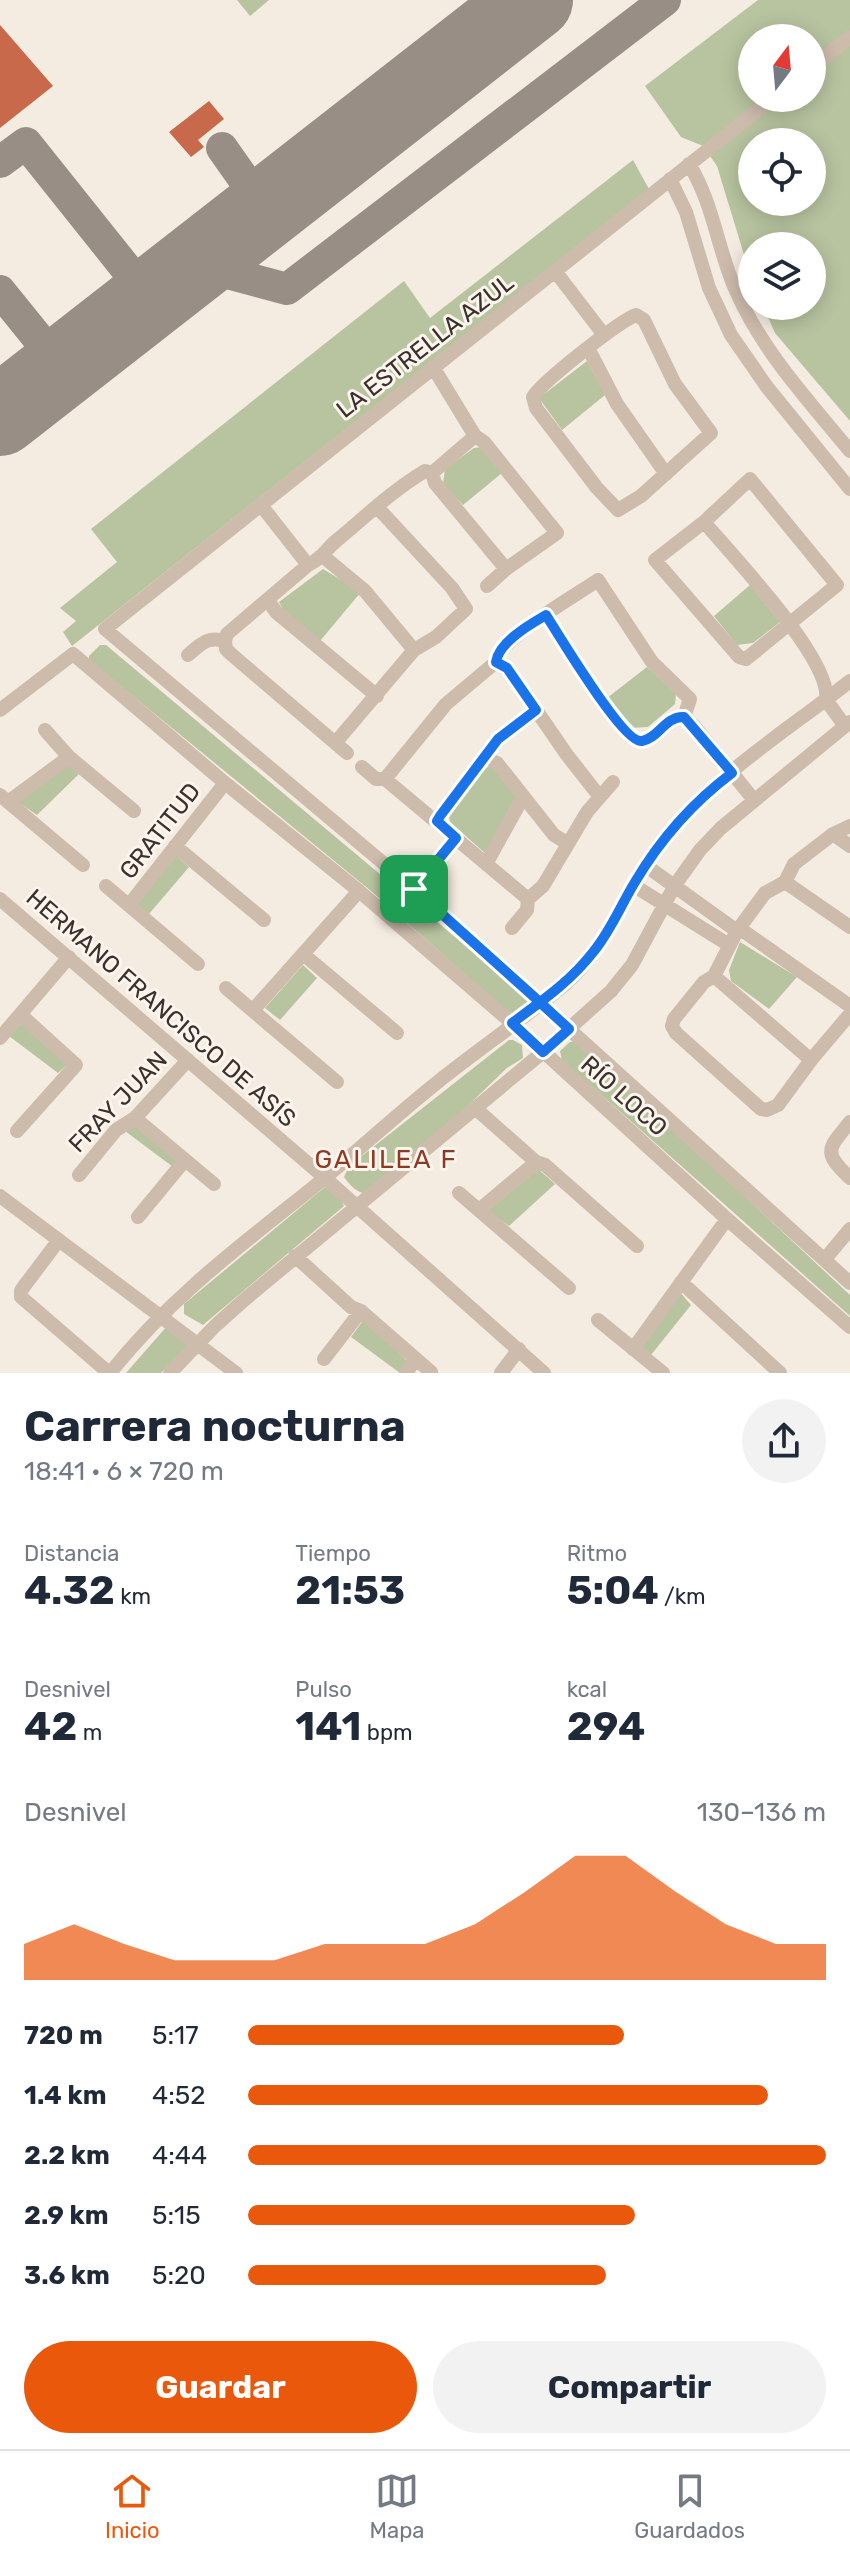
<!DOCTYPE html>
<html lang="es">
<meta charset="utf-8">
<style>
body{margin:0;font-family:Rubik,sans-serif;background:#f2f2f3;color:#1f2937;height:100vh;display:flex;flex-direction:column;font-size:30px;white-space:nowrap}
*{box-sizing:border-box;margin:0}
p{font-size:26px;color:#747a83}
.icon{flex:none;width:44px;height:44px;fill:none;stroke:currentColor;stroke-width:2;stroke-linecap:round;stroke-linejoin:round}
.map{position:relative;height:1373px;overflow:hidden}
.drawer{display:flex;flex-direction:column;background:#fff;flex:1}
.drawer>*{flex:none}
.needle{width:52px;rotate:16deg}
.fabs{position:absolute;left:738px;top:24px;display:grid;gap:16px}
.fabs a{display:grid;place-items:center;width:88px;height:88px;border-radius:50%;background:#fff;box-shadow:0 4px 20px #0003;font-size:40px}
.pin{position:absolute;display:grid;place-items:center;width:68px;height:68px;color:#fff;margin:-34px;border-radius:16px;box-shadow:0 4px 12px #0006}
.round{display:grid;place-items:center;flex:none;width:84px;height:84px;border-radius:42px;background:#f2f2f3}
.summary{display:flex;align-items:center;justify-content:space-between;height:136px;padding:0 24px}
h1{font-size:44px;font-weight:700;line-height:60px}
.stats{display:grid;grid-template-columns:repeat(3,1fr);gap:12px;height:136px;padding:8px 24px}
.stats div{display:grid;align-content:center}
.stats b{font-size:40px;font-weight:700}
.stats small{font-size:22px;font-weight:400}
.stats p{font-size:22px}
.chart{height:224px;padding:16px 24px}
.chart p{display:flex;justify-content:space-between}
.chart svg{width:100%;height:144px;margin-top:8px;fill:#ea580c;opacity:.7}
.primary-button{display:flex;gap:16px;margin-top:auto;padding:16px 24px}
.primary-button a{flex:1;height:92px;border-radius:48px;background:#ea580c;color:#fff;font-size:32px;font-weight:700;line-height:92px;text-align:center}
.primary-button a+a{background:#f2f2f3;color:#1f2937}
ul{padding:0 24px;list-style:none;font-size:26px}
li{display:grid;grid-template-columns:128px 96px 1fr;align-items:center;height:60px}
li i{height:20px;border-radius:10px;background:#ea580c}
.dock{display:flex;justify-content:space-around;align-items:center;height:112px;border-top:2px solid #e0e1e3;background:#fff;font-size:22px;color:#747a83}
.dock a{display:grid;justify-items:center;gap:4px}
.dock .current{color:#ea580c}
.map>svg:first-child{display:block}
</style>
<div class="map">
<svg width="850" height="1373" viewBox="0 0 850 1373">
<rect width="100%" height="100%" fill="#f4ebe1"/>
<path fill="#b8c4a0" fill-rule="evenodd" d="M237,0H269L250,16Z
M758,0H850V421L775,333L763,306H812V246H752V281L717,166L703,146L681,137L645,86ZM752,38H812V98H752ZM752,142H812V202H752Z
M633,160L649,189L72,646L63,632L76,621L60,608L117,562L91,529L404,281L430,318Z
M587,361L605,395L562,430L539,398Z
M482,447L502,473L463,505L443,484L445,469L474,448Z
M323,569L361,592L320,641L282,608L279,602Z
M750,585L780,622L753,643L737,645L714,616Z
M100,645H106L529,999L524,1009L514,1014L507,1011L371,891L89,660V656Z
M647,667L676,694L675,704L648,727L629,728L607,698Z
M70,763L80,773L37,815L18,802Z
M495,766L518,796L486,854L450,822L449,816L483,768Z
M176,856L189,867L149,914L136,905Z
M740,942L797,977L769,1009L731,981L729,970Z
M303,965L317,978L280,1020L265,1008Z
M22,1023L68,1064L58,1073L9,1036Z
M509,1040H513L522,1045L523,1058L507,1068L454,1119L363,1193C355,1191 348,1183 344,1177L349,1166Z
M578,1041L850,1295V1316L562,1060L560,1051L570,1042Z
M135,1125L177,1160L173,1167L125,1131Z
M538,1169L555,1184L509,1226L488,1211Z
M325,1187L341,1200L344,1206L203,1325L184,1314V1304Z
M679,1291L691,1305L651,1355L641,1347Z
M365,1318L407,1361L400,1373L351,1337Z
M168,1325L188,1345L161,1373H126Z"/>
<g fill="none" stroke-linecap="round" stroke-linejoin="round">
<path stroke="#988e86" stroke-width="32" d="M222,148L265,209
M0,162L26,143L133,277L141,282L164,288
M194,264L287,289L665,0
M133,277L137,288L135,311
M0,291L46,348L61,354L77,356
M46,380V348"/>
<path stroke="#988e86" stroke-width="80" d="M0,416L533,0"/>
</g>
<path fill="#c8694b" d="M0,25L53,86L0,128Z
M209,101L224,119L198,140L204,147L191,157L169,132Z"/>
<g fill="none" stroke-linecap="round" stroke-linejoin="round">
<path stroke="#cdbbac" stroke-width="14" d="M812,67L850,37
M773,98L105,629L414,889L850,1283
M689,164C714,205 717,248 736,291C763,352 808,400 850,451
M670,179L686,212L709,288L731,335L767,387L850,489
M555,271L604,335
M636,315L644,320L675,384L711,433L641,496L618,510L597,488L536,408L533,397C542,382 618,322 636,315Z
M588,348L617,404L666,474
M433,367L475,436L484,442L557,533L506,569L487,586
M432,473L435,483L506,569
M750,479L837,585L746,659L739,657L655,560L704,522Z
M260,504L308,565
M704,522C732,555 833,661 826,700L845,726
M324,557L365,591L414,650
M268,600L276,612L377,696
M546,615C558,634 624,744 643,741C659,738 665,716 684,717L694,726L754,800
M225,641L227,634L308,565C324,557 324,551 336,541C365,517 393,490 425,471L432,473L475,436
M225,641L226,649L231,654L347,753
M188,655C201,644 207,636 225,641
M496,662C500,638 575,596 598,580L652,662L690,699L684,717
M496,662L510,672L567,755L600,797
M0,710L73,654L225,783L359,891L512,1023L727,1219L850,1327
M45,730L69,757L134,811
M336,742L414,650L436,637L466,609L452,588L377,507
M484,757L497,763L554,835L567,843
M362,767L376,779H385L528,899
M385,779L446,704L496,662
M0,795L83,865
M8,802L69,757
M437,821L498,739L536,710
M850,826L833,834L794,864L785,882L765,893L737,931L714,976L704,982L674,1019L672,1026L676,1033L761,1109L767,1110L778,1105L811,1060L850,1014
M833,834L850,846
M175,846L264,920
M486,864L523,797
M645,865L737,931
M785,882L850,927
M633,885L729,945
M106,886L198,964
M414,889L456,838
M0,899L325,1178L544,1373
M129,905L225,783
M512,928L527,910L528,899L543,886L587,812L613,782
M739,928L850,1006
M303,954L397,1033
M714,976L811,1060
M226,988L337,1082
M254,1009L359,891
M0,1038L69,957
M475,1108L536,1162L545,1165L637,1246
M135,1118L214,1184
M850,1122C828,1149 822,1152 850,1178
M17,1131L76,1065L21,1015
M79,1175L116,1130L135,1118L188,1060
M459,1193L569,1288
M0,1196L236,1373
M479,1210L536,1162
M138,1217L185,1160
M59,1240L25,1285L21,1291V1297L109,1373
M295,1256L351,1307L361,1311L431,1372
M825,1259L850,1229
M681,1282L780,1373
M598,1320L663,1373
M633,1349L727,1219
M324,1359L361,1311
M110,1373C168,1300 237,1248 310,1190C352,1156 392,1119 434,1085C476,1051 522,1020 564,985C612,944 629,879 669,832C720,772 789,729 850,681
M170,1373L215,1326L244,1300L543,1052L611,991L632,965L675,885L700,850L721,828L850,722
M406,1373L415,1360
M501,1373L519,1349"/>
</g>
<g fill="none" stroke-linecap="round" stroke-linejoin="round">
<defs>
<path id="route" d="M414,889L532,995L569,1029L543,1052L512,1023C542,1001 571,981 594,951C611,930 621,905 635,882C660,840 692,803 732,773L684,717C665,716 659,738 642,741C624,744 558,634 546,615C529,625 499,642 496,662L507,668L536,710L498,739L440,816L437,821L456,838L414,889"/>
</defs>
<use href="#route" stroke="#fff" stroke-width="16"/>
<use href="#route" stroke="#1a73e8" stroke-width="10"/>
</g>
<g text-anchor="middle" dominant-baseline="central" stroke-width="6" stroke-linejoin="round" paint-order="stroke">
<g font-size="24" fill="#3b302b" stroke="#fbf5ee">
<text transform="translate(425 346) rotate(-38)">LA ESTRELLA AZUL</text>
<text transform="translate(160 831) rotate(-52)">GRATITUD</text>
<text transform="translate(161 1008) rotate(41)">HERMANO FRANCISCO DE ASÍS</text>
<text transform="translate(624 1096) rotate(42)">RÍO LOCO</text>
<text transform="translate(118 1102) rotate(-46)">FRAY JUAN</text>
</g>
<g font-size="26" letter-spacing="2" fill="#8c3b22" stroke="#fbf5ee">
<text x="386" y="1159">GALILEA F</text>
</g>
</g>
</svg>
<div class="fabs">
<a><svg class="needle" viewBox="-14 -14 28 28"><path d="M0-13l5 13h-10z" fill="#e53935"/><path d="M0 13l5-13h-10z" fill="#747a83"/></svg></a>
<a><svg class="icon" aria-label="locate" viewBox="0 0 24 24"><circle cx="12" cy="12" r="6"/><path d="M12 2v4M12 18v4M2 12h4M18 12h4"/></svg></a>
<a><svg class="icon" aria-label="layers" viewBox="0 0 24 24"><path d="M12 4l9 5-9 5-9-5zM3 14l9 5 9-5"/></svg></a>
</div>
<div class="pin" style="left:414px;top:889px;background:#1e9e55"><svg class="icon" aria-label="arrive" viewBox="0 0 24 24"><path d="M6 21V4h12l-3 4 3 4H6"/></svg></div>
</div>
<section class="drawer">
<div class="summary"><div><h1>Carrera nocturna</h1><p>18:41 · 6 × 720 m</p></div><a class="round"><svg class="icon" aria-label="share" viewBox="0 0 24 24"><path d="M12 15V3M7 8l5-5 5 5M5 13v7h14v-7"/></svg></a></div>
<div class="stats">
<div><p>Distancia</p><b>4.32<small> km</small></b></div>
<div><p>Tiempo</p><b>21:53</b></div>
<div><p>Ritmo</p><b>5:04<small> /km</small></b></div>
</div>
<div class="stats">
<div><p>Desnivel</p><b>42<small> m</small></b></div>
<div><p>Pulso</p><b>141<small> bpm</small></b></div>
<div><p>kcal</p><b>294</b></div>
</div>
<div class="chart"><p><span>Desnivel</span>130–136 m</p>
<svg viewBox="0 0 160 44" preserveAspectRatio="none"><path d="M0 44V33L10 27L20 33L30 38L40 38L50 38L60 33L70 33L80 33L90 27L100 17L110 6L120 6L130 17L140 27L150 33L160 33V44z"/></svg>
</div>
<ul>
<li><b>720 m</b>5:17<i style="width:65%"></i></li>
<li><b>1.4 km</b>4:52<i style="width:90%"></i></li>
<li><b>2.2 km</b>4:44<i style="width:100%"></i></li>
<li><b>2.9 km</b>5:15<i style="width:67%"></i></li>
<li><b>3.6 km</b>5:20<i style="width:62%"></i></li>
</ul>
<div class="primary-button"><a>Guardar</a><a>Compartir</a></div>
</section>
<nav class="dock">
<a class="current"><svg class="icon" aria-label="home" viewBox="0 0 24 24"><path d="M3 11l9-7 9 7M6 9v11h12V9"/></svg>Inicio</a>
<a><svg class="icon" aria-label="map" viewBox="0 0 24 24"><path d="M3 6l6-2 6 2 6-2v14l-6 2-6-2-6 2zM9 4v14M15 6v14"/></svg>Mapa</a>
<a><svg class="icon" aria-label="saved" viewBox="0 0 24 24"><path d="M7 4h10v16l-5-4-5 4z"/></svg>Guardados</a>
</nav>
